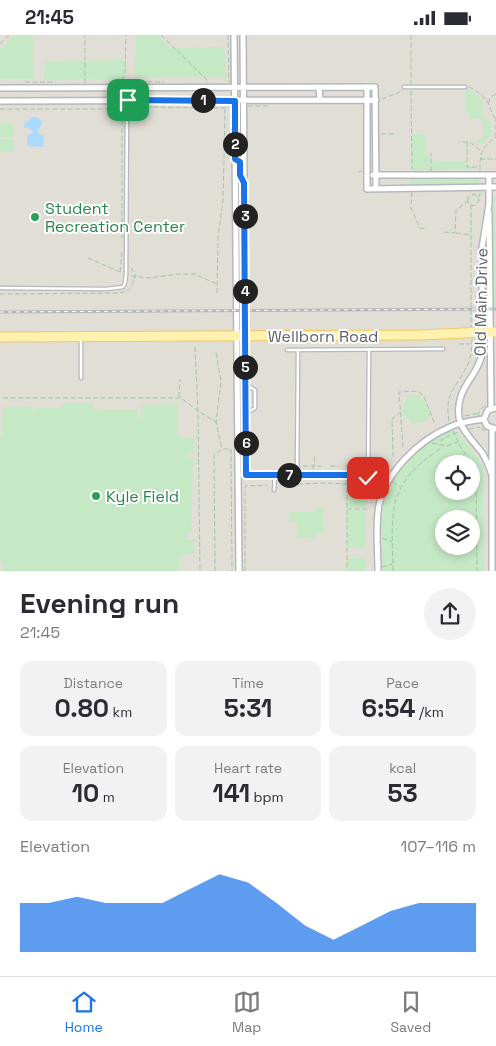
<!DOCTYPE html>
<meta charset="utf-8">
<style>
body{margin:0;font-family:"Space Grotesk",sans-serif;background:#f2f2f3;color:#2b2b33;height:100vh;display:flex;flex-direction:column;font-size:19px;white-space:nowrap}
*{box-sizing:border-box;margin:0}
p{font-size:16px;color:#7c7c81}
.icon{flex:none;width:28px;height:28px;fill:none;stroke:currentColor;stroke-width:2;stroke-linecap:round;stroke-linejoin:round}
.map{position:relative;height:536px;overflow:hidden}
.drawer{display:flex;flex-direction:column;background:#fff;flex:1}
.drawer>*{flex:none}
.fabs{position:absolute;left:435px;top:420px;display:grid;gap:10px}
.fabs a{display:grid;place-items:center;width:45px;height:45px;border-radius:50%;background:#fff;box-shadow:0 2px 8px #0003;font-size:25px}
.pin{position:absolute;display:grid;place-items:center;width:42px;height:42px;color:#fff;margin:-21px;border-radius:10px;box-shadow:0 2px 8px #0006}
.km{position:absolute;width:25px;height:25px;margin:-12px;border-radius:50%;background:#222;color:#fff;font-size:14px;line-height:25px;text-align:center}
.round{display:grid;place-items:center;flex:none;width:52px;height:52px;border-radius:26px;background:#f2f2f3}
.summary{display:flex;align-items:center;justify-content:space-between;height:85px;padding:0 20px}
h1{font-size:28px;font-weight:600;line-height:38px}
.figures{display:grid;grid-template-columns:repeat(3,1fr);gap:8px;height:85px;padding:5px 20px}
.figures div{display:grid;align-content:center;border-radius:12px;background:#f2f2f3;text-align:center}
.figures b{font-size:25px;font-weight:600}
.figures small{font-size:14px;font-weight:400}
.figures p{font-size:14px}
.chart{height:140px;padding:10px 20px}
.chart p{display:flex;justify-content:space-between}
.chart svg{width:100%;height:90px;margin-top:5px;fill:#1a73e8;opacity:.7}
.status{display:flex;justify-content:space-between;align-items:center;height:35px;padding:0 25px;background:#fff;direction:ltr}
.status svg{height:14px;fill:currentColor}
.tabs{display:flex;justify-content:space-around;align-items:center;height:70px;border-top:1px solid #e1e1e2;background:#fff;font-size:14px;color:#7c7c81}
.tabs a{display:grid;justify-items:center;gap:2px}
.tabs .active{color:#1a73e8}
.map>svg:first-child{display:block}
</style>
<div class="status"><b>21:45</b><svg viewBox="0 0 49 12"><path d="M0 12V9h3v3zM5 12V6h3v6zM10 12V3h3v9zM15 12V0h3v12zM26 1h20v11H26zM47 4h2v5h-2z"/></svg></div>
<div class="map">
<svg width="496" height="536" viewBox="0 0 496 536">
<rect width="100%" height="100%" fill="#f1efe8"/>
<path fill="#e1ded6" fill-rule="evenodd" d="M0,0H496V536H0ZM444,429H471V456H444ZM444,484H471V511H444Z"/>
<path fill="#c5e8c5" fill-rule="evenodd" d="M14,0H33V44H0V14Z
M136,0H157L169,13L224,12L226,43H135Z
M126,25L125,44L44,45L45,26Z
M465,54C474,55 481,62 483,71L481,78L491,88V100L484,108H476L483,101V86L479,83L469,85V78L465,77Z
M0,89H14V102H0Z
M412,99H425V120H430L429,135H412Z
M0,104H14V117H0Z
M466,126V132H475L474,134L432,135V127Z
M411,143H479V149L413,151L409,149V145Z
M493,161H495L496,273H493Z
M412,360H419L421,365H424L431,381C425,388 419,389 411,388L406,381L403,380L404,366L407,365V361Z
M63,368H94V375L137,374V382L141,383V370L177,369V402L193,403V418H185L193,425L191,496L184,505L194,504V518L179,521V536H2L3,531H6L0,525V404L2,400L3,372L33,371L32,377L34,378L35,373H62Z
M452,394L454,397L458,398L480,426L483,432L484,536H383C383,515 380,491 384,470C390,437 423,407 452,394ZM444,429H471V456H444ZM444,484H471V511H444Z
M357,453L368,457L366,472H348V454Z
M315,473H323V499H316V503H297V487H289V477H315Z
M348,475L366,476V513H348Z
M348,523H366V536H348Z"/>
<path fill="#aadaff" d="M35,82C39,82 41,85 42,89L37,97L39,99L44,100L43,112L27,111V100L34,98L28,92L24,93L25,86L28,87L30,83Z"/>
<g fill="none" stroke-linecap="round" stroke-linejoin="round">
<defs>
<path id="service" d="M404,52H465
M1,253L106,254L123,252L125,248L126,240L127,67
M81,304V343
M287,315L443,314
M245,349L255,355V373L247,378
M297,438L298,315
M368,443L369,314
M274,455L275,440"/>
<path id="minor" d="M234,0L239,536
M243,0L246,440
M319,52L320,65
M367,52V154L496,152
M0,53L375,52L376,154
M0,66L376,65
M235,124L240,126V141L244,147
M373,140H496
M489,169L482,213V319C479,336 466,346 461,361C452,389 468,399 483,419C487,426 490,433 492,440
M489,170V140
M489,178L491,373
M496,373L488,375L484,384L487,391L496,394
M243,440L347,439L368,443L386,451
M378,536C378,515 375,491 379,470C386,437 419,405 450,392C460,387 472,386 484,384
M492,536V394"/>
<path id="primary" d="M485,297H496
M0,302L420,300L463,298"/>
</defs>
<use href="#service" stroke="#b5b8bc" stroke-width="5"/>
<use href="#minor" stroke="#b5b8bc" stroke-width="8"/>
<use href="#primary" stroke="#f2c960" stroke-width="11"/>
<path stroke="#9cc7a9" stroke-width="1" stroke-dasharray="5 2.5" stroke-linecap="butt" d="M161,0L208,46
M228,0L229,47
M411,0V49
M0,9L9,0
M122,46L125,37L126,0
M25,47H56
M110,47L130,46L164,47
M85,48V0
M469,52C476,55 485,62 488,68C491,73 491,78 495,83
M411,56L412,134
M382,64L400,57L403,54
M489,68L490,63L496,59
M248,71H267
M0,74H122
M131,75L146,72L225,73L229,72
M381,99H396
M496,102V82
M463,107H470L481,116
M467,107V132H479
M480,124H496
M480,135C480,117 481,114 496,102
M431,136V118
M358,137L362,136
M412,157L411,173L420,193L426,194
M467.5 165a5.5 5.5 0 1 1 11 0a5.5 5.5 0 1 1-11 0Z
M478,162L480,160V157
M471,170V292
M444,197L455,198L456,175L468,166
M456,198L471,200
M122,203V70
M88,223L120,237
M120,237L122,217
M131,241L150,243L178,239H194L217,249
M217,258L218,203L223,165L224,124L225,74
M0,259L119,258C133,256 130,252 136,241L130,231
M459,309H470
M195,312L198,376L200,536
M216,318L221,346L216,387L222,414
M179,362L180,344
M3,363H181L198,376L216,387
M465,381L479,378
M478,381L480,375L485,370
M449,386C444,357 456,354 467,331C471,322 472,313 472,303
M481,393L487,398
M469,394L480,392
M453,396L460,411L476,435L477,536
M441,407L442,404L458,397
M432,408L447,411L457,407
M403,412L399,357L418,356L424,362L435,389
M393,422L392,384L400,377
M352,429V423
M303,431H321
M330,431H339
M345,431H363
M313,434L315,421
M380,442L383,434
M347,445V536
M393,447L400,452
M283,450C311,449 345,444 371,456L375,452
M347,474H369
M382,503L392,507
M382,532L392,529
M215,536L214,420L222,414H231L232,536
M245,536V451L267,450
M393,536C392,477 385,450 440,414V412"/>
<use href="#service" stroke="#fff" stroke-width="2.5"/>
<use href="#minor" stroke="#fff" stroke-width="5"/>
<use href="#primary" stroke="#fff2af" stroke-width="9"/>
<defs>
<path id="rail" d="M0,277L496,274"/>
</defs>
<use href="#rail" stroke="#b6b7b8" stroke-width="3"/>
<use href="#rail" stroke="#fff" stroke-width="1" stroke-dasharray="4" stroke-linecap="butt"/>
<defs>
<path id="primary-bridge" d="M463,298L485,297"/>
</defs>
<use href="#primary-bridge" stroke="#f2c960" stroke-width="11" stroke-linecap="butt"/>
<use href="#primary-bridge" stroke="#fff2af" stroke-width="9"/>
</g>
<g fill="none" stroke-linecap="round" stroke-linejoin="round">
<defs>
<path id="route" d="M128,65L235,66V124L240,127V140L244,148L246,440H347L368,443"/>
</defs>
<use href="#route" stroke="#fff" stroke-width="10"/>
<use href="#route" stroke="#1a73e8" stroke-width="6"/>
</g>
<g fill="#2e9e5b" stroke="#fff" stroke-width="2">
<circle cx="35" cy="182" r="5"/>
<circle cx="96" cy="461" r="5"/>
</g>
<g text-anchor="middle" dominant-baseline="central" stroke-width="4" stroke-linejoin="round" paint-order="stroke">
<g font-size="16" fill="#27864d" stroke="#fff" text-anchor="start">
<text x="45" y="173">Student<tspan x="45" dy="18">Recreation Center</tspan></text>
<text x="106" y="461">Kyle Field</text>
</g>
<g font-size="16" fill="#5f6368" stroke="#fff">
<text transform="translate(481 267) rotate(-89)">Old Main Drive</text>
<text x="323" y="301">Wellborn Road</text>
</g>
</g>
</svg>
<div class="fabs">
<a><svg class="icon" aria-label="locate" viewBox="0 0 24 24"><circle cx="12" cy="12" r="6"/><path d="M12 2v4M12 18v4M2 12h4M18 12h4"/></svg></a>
<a><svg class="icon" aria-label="layers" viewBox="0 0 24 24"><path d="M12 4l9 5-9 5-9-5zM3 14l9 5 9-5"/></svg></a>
</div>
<div class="pin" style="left:128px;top:65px;background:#1e9e55"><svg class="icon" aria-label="arrive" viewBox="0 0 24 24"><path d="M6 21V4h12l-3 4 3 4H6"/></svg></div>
<div class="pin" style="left:368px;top:443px;background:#d93025"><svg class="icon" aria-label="check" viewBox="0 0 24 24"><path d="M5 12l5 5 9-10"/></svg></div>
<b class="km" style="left:203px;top:65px">1</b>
<b class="km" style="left:235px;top:109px">2</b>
<b class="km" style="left:245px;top:181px">3</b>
<b class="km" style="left:245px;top:256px">4</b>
<b class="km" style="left:245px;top:332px">5</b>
<b class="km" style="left:246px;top:408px">6</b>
<b class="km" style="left:289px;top:440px">7</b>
</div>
<section class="drawer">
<div class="summary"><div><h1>Evening run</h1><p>21:45</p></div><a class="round"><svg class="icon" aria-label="share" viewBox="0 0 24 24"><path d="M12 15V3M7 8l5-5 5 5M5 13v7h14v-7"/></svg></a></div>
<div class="figures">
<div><p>Distance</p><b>0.80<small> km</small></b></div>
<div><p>Time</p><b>5:31</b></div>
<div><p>Pace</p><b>6:54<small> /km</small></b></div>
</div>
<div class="figures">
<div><p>Elevation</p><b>10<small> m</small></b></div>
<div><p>Heart rate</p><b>141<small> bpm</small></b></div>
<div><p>kcal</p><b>53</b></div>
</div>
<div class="chart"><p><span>Elevation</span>107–116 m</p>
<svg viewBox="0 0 160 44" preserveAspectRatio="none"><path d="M0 44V20L10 20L20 17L30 20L40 20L50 20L60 13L70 6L80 10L90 20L100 31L110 38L120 31L130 24L140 20L150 20L160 20V44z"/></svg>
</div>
</section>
<nav class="tabs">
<a class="active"><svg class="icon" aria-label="home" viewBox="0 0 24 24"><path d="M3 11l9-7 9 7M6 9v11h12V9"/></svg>Home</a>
<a><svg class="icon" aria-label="map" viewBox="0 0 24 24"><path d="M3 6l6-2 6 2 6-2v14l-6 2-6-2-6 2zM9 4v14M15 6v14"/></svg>Map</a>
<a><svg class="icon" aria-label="saved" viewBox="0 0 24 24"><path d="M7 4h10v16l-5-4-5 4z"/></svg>Saved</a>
</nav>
